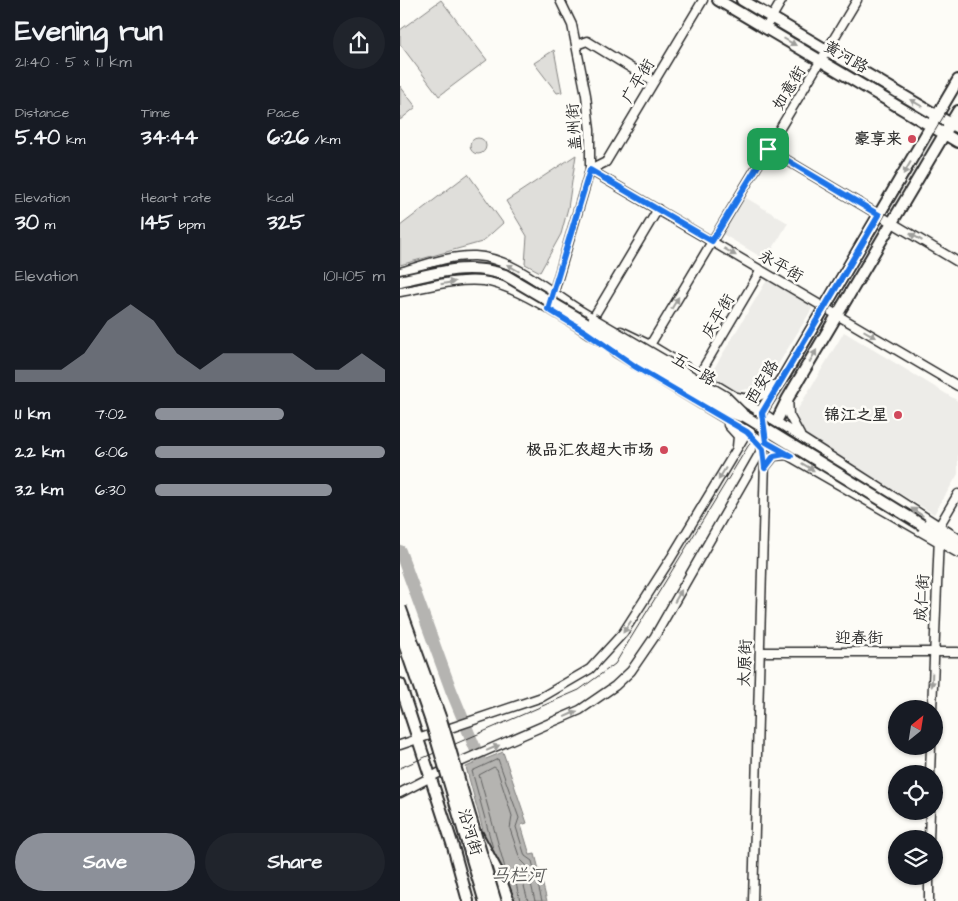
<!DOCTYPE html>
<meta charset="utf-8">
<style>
body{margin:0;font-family:"Architects Daughter","LXGW WenKai TC",sans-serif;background:#20242c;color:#f1f3f6;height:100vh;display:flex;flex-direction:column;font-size:19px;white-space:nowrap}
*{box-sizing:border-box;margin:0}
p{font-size:16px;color:#9ea1a6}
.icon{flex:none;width:28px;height:28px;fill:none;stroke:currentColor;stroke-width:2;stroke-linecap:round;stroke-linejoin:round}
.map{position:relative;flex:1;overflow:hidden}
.panel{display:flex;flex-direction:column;background:#171b24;width:400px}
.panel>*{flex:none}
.needle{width:32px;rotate:30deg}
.controls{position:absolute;left:488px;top:700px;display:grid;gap:10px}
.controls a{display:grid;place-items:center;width:55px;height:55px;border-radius:50%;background:#171b24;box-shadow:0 1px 4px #0004;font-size:25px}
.pin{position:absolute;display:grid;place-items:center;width:42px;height:42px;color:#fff;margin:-21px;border-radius:10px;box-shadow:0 2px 8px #0006}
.round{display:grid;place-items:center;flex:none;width:52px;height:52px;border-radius:26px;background:#20242c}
.overview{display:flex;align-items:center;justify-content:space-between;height:85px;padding:0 15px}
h1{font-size:28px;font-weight:700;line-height:38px}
.metrics{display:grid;grid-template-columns:repeat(3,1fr);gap:8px;height:85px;padding:5px 15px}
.metrics div{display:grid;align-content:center}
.metrics b{font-size:21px;font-weight:700}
.metrics small{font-size:14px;font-weight:400}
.metrics p{font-size:14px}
.chart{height:140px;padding:10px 15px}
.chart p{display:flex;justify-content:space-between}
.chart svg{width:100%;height:90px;margin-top:5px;fill:#8c9099;opacity:.7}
.primary-button{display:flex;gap:10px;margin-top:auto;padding:10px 15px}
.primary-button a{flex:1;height:58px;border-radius:30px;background:#8c9099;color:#fff;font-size:20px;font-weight:700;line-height:58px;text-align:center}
.primary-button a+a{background:#20242c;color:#f1f3f6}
ul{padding:0 15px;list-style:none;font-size:16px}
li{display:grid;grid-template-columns:80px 60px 1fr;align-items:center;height:38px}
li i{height:12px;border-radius:6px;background:#8c9099}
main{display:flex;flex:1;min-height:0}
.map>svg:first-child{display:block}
</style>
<main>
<section class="panel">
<div class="overview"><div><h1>Evening run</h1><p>21:40 · 5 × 1.1 km</p></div><a class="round"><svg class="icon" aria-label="share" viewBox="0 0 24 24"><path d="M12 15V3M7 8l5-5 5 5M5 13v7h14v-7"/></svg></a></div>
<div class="metrics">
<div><p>Distance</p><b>5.40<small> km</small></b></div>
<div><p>Time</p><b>34:44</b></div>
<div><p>Pace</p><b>6:26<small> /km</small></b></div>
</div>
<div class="metrics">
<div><p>Elevation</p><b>30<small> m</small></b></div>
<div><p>Heart rate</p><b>145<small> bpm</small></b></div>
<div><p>kcal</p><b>325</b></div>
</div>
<div class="chart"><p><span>Elevation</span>101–105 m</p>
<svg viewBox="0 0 160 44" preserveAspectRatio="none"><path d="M0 44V38L10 38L20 38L30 30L40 14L50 6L60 14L70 30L80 38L90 30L100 30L110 30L120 30L130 38L140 38L150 30L160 38V44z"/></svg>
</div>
<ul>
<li><b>1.1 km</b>7:02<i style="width:56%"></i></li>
<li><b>2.2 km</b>6:06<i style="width:100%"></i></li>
<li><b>3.2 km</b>6:30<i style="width:77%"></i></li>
</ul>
<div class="primary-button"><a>Save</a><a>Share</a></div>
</section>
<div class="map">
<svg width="558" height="901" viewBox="0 0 558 901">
<rect width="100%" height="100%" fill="#fdfcf7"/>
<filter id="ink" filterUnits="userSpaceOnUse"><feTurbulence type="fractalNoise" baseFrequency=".02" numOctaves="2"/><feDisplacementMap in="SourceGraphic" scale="10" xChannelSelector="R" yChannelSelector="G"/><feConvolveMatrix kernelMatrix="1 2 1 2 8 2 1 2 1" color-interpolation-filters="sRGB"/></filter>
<g filter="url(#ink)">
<path fill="#edece8" d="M343,196L388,223L366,260L321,233Z
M367,280L413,307L365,386L337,391L310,375Z
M444,332L558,401V474L534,514L403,435L396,412Z"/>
<path fill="#dfdeda" stroke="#858482" d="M41,0L87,60L39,96L0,44V30Z
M154,50L162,92L157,93L134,63Z
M0,86L16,107L0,120Z
M70 146a8 8 0 1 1 16 0a8 8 0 1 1-16 0Z
M176,155L168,208L161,234L140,272L125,264L127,236L106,201Z
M68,174L103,223L82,242L0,265V226Z"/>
<path fill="#b5b4b1" stroke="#7e7d7b" d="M103,752L127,823L121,825L130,855L135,854L147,901H102L66,767Z"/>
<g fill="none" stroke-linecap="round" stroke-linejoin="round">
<path stroke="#626261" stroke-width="1" d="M94,852L72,771L98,759L119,818L116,827L125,856L132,861L142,901
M110,886L79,775L94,767L97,769L112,816L110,829L120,859L127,866L135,901
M120,901L113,870L115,868L120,871L128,901"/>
<path stroke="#b5b4b1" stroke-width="12" d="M0,551L51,690L80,760"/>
<defs>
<path id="minor" d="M369,22L382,0
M176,45L187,41L254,82
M368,149L558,262
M190,170L558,386
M190,170L206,162L303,0
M0,272C24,265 50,255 75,256C119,258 159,302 197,320
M0,292C27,287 56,278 84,281C111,284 166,318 189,334
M152,298L190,170V130L186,95L172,25L160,0
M193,318L258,209
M221,331L250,345L369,417L558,538
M250,345L457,0
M215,352L347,432L558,553
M299,375L361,270
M338,397C353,401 363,396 374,385
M388,398L389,415L400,435
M328,425L338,436L337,447
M366,466L374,456L386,455
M360,652H558
M532,709L539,536L541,523L558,494
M0,745L142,697L190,669L223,633L271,558L347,432
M530,774L531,746
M0,793L60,762L180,710L215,686L231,671L255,636L366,442
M529,839L530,811
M353,901L365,459L362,449
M529,901V876"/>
<path id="major" d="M318,0L558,142
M342,0L558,128
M347,432L386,373L558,80
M366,442L388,398L558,111
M522,525L558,547
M0,684L52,843L68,901"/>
<path id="highway" d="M77,835L97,872L108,901"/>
</defs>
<use href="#minor" stroke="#2b2b2b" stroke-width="11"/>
<use href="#major" stroke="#2b2b2b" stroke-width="14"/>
<use href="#highway" stroke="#2b2b2b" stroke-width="15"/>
<use href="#minor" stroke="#fdfcf7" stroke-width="8"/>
<use href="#major" stroke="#fdfcf7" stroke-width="10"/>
<use href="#highway" stroke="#fdfcf7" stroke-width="11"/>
<path stroke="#2b2b2b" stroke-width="1" d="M0,768L179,690L215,664L353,438L558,92"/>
<defs>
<path id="minor-bridge" d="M193,318L326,396L342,412
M185,331L317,409L340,417"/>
<path id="major-bridge" d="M0,281C38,273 67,262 105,275L351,420L522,525"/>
<path id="highway-bridge" d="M0,608L41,721L95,901
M0,631L32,723L85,901"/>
</defs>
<use href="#minor-bridge" stroke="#2b2b2b" stroke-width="11" stroke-linecap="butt"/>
<use href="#major-bridge" stroke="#2b2b2b" stroke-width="14" stroke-linecap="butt"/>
<use href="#highway-bridge" stroke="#2b2b2b" stroke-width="15" stroke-linecap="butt"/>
<use href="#minor-bridge" stroke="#fdfcf7" stroke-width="8"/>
<use href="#major-bridge" stroke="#fdfcf7" stroke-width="10"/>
<use href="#highway-bridge" stroke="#fdfcf7" stroke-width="11"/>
</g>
<defs><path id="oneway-solid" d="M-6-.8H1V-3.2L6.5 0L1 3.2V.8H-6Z" transform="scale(1.25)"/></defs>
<g fill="#9e9e9b">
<use href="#oneway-solid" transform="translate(390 42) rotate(30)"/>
<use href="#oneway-solid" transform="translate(516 103) rotate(-150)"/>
<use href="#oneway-solid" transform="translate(507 168) rotate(121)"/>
<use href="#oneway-solid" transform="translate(516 237) rotate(-149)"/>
<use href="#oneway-solid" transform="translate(330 252) rotate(31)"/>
<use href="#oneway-solid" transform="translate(113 268) rotate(-150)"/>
<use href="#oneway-solid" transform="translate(48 283) rotate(-10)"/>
<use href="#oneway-solid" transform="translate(275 303) rotate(-59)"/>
<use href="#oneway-solid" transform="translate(470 334) rotate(30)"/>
<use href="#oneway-solid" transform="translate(413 356) rotate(-60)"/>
<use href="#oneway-solid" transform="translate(408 467) rotate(31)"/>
<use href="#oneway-solid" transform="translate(322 474) rotate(121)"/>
<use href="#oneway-solid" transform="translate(517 512) rotate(-147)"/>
<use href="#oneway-solid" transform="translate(278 596) rotate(-60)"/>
<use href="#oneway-solid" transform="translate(227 627) rotate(124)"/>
<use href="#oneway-solid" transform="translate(532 680) rotate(92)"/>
<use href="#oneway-solid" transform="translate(171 714) rotate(-24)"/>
<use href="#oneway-solid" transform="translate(93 748) rotate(-23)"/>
</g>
</g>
<g fill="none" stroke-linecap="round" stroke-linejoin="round" filter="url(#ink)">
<defs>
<path id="route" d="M368,149L479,215L362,413L366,442L391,456L384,454L374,456L365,468L363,449L347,432L236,367L184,331L148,309L190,170L312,241Z"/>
</defs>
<use href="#route" stroke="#fff" stroke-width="10"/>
<use href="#route" stroke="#1a73e8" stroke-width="6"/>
</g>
<g fill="#d1495b" stroke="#fdfcf7" stroke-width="2">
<circle cx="512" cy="139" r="5"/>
<circle cx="498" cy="415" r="5"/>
<circle cx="264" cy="450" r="5"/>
</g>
<g text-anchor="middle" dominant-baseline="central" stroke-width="5" stroke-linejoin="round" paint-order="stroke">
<g font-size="16" fill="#2b2b2b" stroke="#fdfcf7">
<text transform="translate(446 57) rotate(30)">黄河路</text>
<text transform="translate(238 81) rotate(-59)">广平街</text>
<text transform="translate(389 88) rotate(-59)">如意街</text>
<text transform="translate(174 127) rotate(-94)">盖州街</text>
<text transform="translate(381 266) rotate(30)">永平街</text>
<text transform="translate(318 316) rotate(-59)">庆平街</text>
<text transform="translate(294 369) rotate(31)">五一路</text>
<text transform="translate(362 382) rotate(-59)">西安路</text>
<text transform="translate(522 598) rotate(-87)">成仁街</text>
<text x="459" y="638">迎春街</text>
<text transform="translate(345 663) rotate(-88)">太原街</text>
<text transform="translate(70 832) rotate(73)">沿河街</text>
</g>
<g font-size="16" font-weight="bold" fill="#2b2b2b" stroke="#fdfcf7" text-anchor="end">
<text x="502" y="139">豪享来</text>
<text x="488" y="415">锦江之星</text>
<text x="254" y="450">极品汇农超大市场</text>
</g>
<g font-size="18" font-style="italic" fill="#5b5b5a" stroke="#fdfcf7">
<text x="118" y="875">马栏河</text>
</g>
</g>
</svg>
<div class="controls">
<a><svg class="needle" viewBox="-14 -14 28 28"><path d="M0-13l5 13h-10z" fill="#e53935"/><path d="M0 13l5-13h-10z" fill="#9ea1a6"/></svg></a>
<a><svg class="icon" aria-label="locate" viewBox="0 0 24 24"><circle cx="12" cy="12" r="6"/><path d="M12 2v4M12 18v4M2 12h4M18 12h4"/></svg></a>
<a><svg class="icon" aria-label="layers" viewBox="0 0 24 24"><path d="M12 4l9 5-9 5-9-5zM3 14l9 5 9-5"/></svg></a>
</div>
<div class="pin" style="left:368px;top:149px;background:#1e9e55"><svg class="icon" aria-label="arrive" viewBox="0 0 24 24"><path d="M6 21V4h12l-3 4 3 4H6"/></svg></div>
</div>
</main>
